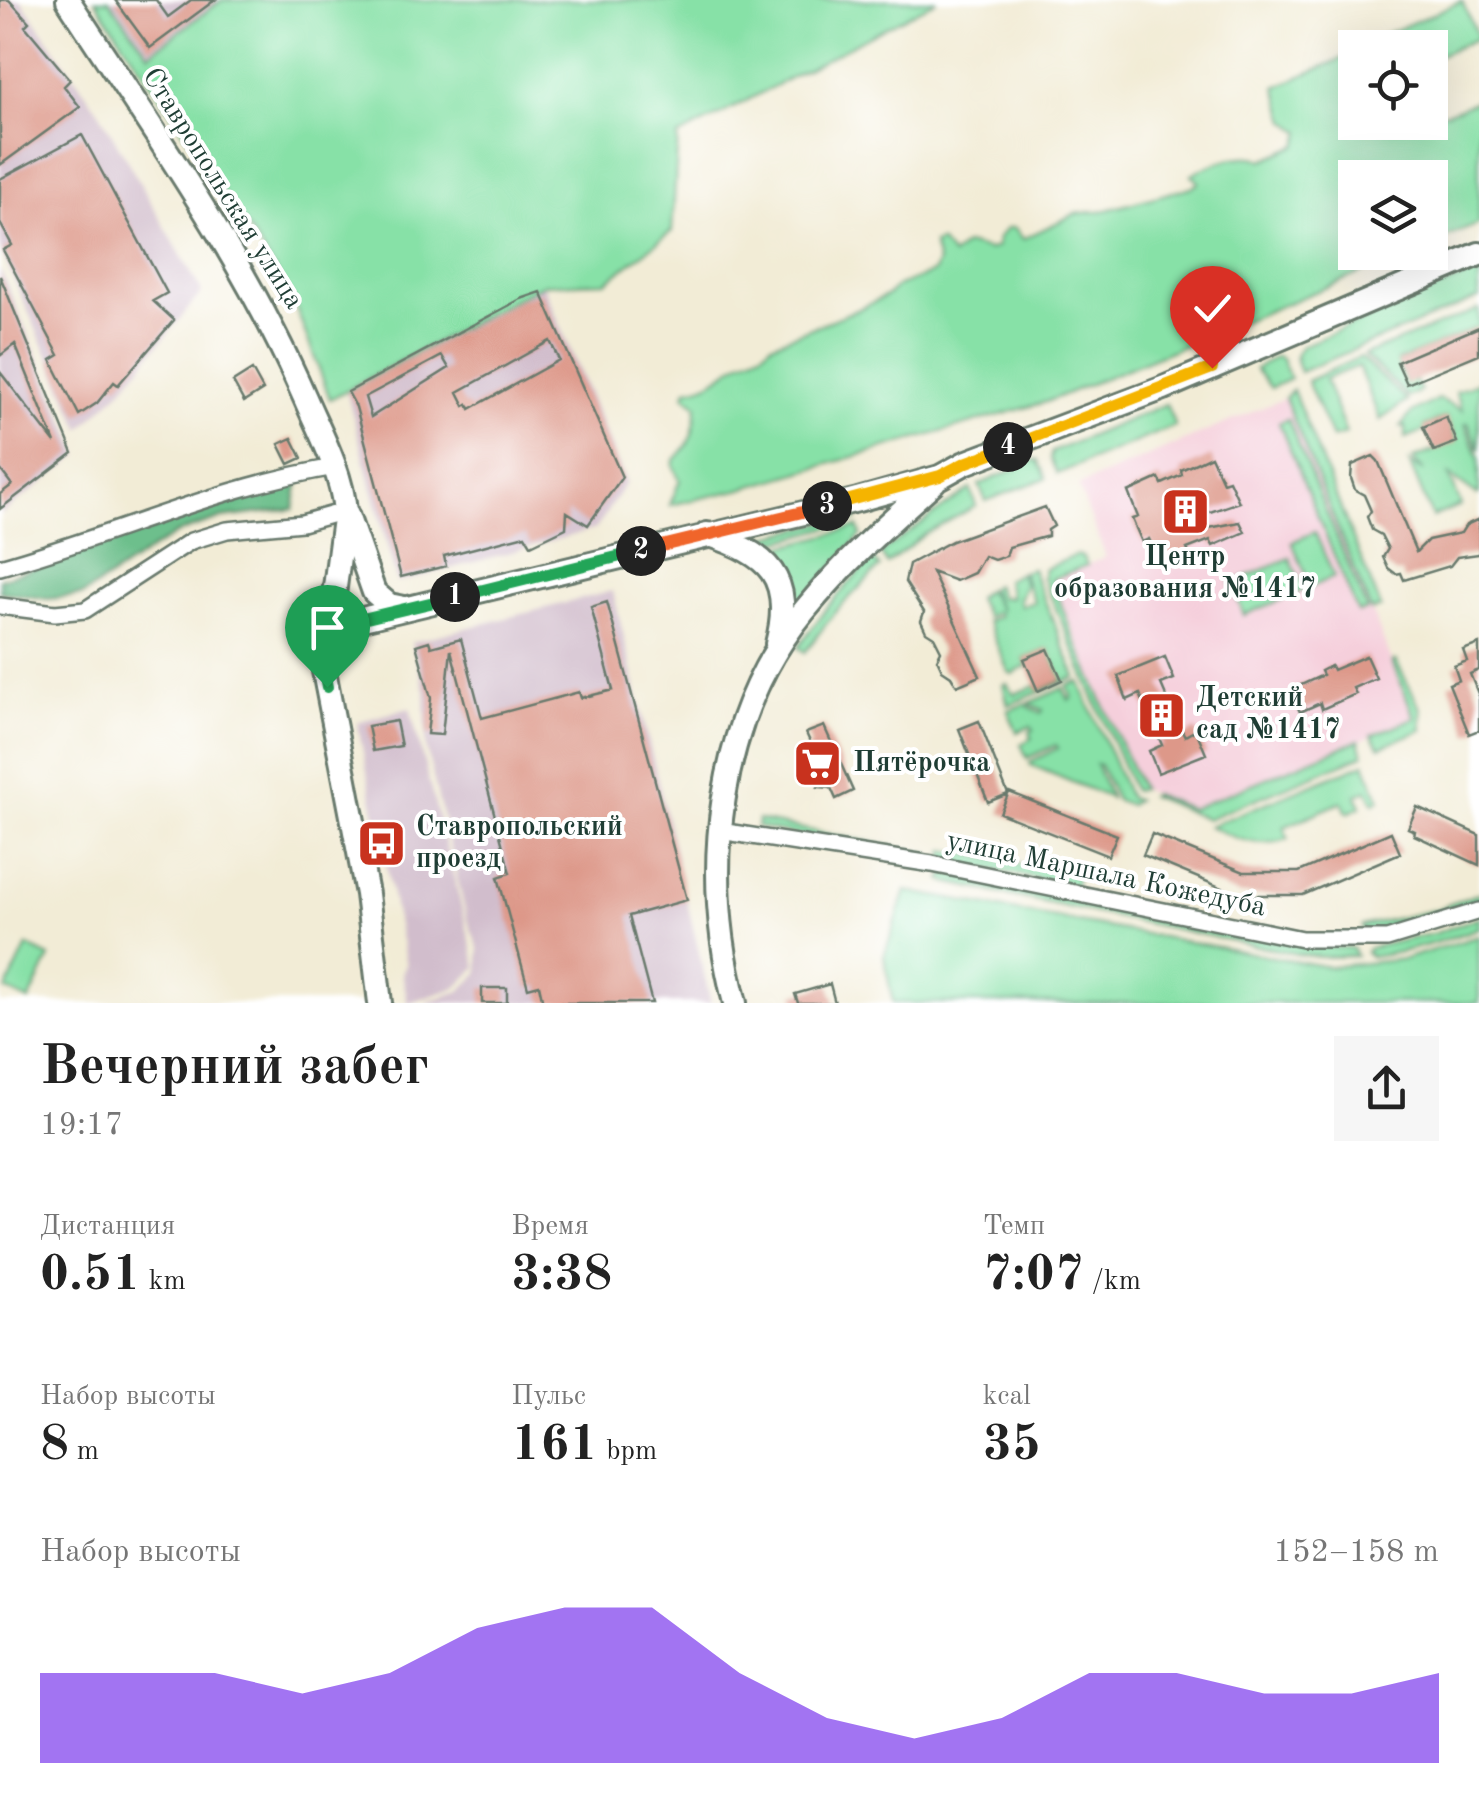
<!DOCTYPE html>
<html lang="ru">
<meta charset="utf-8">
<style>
body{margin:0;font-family:"Old Standard TT",serif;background:#f6f6f6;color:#222;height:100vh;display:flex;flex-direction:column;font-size:38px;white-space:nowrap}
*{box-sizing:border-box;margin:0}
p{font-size:32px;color:#767676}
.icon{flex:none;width:55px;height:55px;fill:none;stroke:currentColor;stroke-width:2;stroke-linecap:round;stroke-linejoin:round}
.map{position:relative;height:1003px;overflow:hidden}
.sheet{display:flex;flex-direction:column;background:#fff;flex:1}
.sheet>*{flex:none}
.buttons{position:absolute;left:1338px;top:30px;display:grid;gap:20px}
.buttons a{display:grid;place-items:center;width:110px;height:110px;border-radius:0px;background:#fff;box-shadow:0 10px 40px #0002;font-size:50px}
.pin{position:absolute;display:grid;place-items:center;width:85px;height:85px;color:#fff;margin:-102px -42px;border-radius:50% 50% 50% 0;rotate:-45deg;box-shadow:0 0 10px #0007}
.pin .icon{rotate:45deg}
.km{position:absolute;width:50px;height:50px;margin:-25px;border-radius:50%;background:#222;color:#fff;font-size:28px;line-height:50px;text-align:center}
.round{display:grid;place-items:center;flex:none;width:105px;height:105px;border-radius:0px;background:#f6f6f6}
.overview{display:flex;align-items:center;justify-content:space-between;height:170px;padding:0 40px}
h1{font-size:55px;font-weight:800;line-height:75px}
.stats{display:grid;grid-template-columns:repeat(3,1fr);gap:15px;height:170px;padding:10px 40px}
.stats div{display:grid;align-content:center}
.stats b{font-size:50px;font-weight:800}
.stats small{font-size:28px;font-weight:400}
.stats p{font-size:28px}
.chart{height:280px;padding:20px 40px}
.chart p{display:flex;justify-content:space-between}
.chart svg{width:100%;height:180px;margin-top:10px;fill:#7c3aed;opacity:.7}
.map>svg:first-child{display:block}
</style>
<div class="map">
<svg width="1479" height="1003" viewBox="0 0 1479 1003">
<rect width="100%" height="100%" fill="#fff"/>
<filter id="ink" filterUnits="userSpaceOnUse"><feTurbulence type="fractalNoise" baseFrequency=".01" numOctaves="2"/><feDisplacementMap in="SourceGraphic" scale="20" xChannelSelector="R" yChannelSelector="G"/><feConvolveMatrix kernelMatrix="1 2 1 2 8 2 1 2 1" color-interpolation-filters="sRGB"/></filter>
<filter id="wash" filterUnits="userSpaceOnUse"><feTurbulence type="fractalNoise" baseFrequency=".0048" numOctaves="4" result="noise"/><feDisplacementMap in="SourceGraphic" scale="40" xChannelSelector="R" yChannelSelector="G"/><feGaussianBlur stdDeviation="2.25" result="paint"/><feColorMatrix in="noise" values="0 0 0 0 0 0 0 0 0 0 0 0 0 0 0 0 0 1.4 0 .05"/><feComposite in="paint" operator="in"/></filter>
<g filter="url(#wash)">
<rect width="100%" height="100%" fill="#f2ecd6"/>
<path fill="#f5cfdb" d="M1285,398L1415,718L1191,809L1138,788L1052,579L1106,557L1078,486Z"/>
<path fill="#d1bdcc" d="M0,0H21L100,113L202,292L123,388L81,429L0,249Z
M109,0H222L149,54Z
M0,269L80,455L0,515Z
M543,284L626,482L596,529L397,583L346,390Z
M613,591L711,1003H424L460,991L479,973V949L467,919L426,748L425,691L411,642Z
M410,708L477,967L456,988L408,1003L402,973L406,965L357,722Z"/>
<path fill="#87e1a7" stroke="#538f6e" stroke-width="2.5" d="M95,0H109L149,54L222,0H937L678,137L672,231L606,282L543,284L330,399L290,292Z
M1462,1L1478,38L1430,59V48L1367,47L1365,43Z
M1355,53V122H1430V111L1446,113L1479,100V224L1430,244V178H1355V252L1410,253L1046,402L738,490L670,505L680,480C667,456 676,463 687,445C693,435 696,417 697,405L685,395L687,389C711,386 719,376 737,364C749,356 762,355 771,344L859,309L888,295L896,287L934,272L938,262L933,244L940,242L952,256L966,244L988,250L997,247L998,238L1007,228H1015L1023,239L1075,214L1107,210L1195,186L1199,182L1192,175C1209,163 1245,151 1263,160L1298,145L1302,132L1287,121L1276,87Z
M1479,271V298L1300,372C1295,359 1292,353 1304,345Z
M1479,309V327L1397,361L1406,383L1415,380L1421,391L1408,397L1364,355Z
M1277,356L1282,359L1290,379L1271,388L1255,369Z
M1360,357L1407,401L1380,420L1358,366L1325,379L1346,434L1332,438L1307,381Z
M1479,382V450L1468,423L1465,424L1479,458V493L1477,495L1449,475L1461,505L1432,517L1409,462L1424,471L1413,459L1457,441L1446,417L1424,426L1425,431L1405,438V427L1401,426L1412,413L1438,399L1462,410L1455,392Z
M1293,390L1381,608L1371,611L1285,398Z
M1166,404L1175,426L1057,474L1050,458L1052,452Z
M1288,419L1367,610L1358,613L1279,423Z
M1034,460L1038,461L1046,478L986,501L979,485Z
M970,489L976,506L925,534L887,564L880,553Z
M854,515L857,520L764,545L757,539Z
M858,527L861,535L801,604L791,572L772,549Z
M1315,532L1334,577L1311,587L1292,542Z
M1077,555L1083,557L1087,565L1052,579L1071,631L1141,789L1133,790L1043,578L1044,569Z
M872,558L880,567L835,612L805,652L798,647L827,608Z
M1290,558L1304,590L1244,615L1231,583Z
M1032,569L1076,677L1008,705L1003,685L1007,684L1014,694L1036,686L1039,691L1062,680L1048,649L1024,659L1027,666L1012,674L1008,671L987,621L999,616L997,612L986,617L977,598L987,589L1000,611L990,588L995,585L1000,597L1011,598L1006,580L1020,573L1025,585L1019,599L1021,606L1034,602L1022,572Z
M1396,661L1421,709L1422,730L1380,747L1372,735L1415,718L1392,662Z
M1079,681L1129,798L1136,800L1129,805L1116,800L1100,765L1096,764L1110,798L1031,765L1030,762L1058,748L1056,745L1027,758L1021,744L1032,738L1030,732L1033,730L1031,726L1017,732L1008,711L1024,704L1041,713L1043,710L1029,703L1063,688L1069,700L1072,698L1067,686Z
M1359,740L1363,755L1207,819L1150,796L1153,794L1191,809Z
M1365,763L1380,800L1374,803L1367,790L1357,795L1361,807L1347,813L1342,802L1284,827L1288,839C1259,849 1235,839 1209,826Z
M758,820L929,854L928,861L757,827Z
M945,850L1077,876L1075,886L944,860Z
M946,873L1260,938L1317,947L1352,948L1356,956L1320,957L1297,954L945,882L942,879Z
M906,891L1329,967L1404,959L1479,936V1003H893L884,956Z
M1479,893V902L1468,906L1363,934L1362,926L1435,910Z
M1479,917V928C1443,941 1409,952 1371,957L1366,952L1369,948L1436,933Z
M27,946L50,957L29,1001L6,990Z"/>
<path fill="#6dbf8c" stroke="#467e60" stroke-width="2.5" d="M299,480L294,509L222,518L175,534L83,595L48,599L0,592V579Z"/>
<g id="blocks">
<path fill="#dd9889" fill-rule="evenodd" d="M0,0H9L29,22L25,26L70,80L64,86L80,107L0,165Z
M115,0H156L168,17L191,0H215L150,48Z
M82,135L167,293L153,301L174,320L118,385L114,382L97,403L79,415L51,360L59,355L3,250L12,245L0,223V179Z
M0,276L73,453L0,509V494L12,485L0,469V372L55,443L15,344L0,356Z
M541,292L622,477L588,525L567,512L566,528L531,545L525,535L444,556L446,566L401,577L356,407L348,392L521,299ZM550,341L559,360L470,409L468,404L465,406L458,392ZM442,356L449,368L371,417L365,397Z
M1479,327V354L1407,384L1397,362Z
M252,370L263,390L244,402L233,382Z
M1446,417L1457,442L1434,451L1423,427Z
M292,438L302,458L289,464L279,444Z
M1211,456L1223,482L1229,480L1239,502L1175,524L1178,534L1240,522L1245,532L1213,546L1210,540L1187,549L1190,555L1162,567L1149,539L1142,542L1132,519L1138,517L1128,492L1159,478L1162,484L1182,475L1181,470Z
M1373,456L1378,461L1416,552L1428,540L1461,533L1466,525L1479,519V554L1457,557L1450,566L1404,580L1401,573L1396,574L1388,568L1383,557L1388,549L1381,535L1372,530L1367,517L1371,511L1364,495L1355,490L1351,478L1352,465Z
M1045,507L1054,526L1048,530V536L1009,547L1006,556L994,560L984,556L974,573L956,581L932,572L980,676L957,686L951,676L942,670L937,659L941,651L934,637L926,632L921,621L924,612L905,582L909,564L952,541Z
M607,602L687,900L629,916L652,1003H543L539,985L528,988L498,877L510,873L451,650L442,735L427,734L431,698L416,645L429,641L431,647L461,639L482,718L579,692L581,698L613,690L591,607Z
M1479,644V670L1470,674L1479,696V730L1469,734L1449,684L1459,680L1454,666L1467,661L1463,650Z
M1048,649L1062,680L1038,691L1024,659Z
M1366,656L1376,678L1353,688L1356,694L1322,709L1320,703L1300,712L1290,690L1323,675L1321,671L1331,666L1333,670Z
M1165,657L1174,679L1161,684L1170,705L1173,704L1178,715L1174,716L1185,736L1196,730L1206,754L1158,773L1149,751L1162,745L1154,726L1150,727L1145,714L1148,713L1140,694L1127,700L1118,676Z
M396,721L401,746L373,751L368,726Z
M979,721L1008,794L988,802L959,729Z
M824,726L853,791L836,799L831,788L818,787L819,784L810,774L804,755L811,744L806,733Z
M1009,792L1117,835L1108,856L1000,813Z
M1417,807L1479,835V865L1414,835L1415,831L1408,828Z
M1391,832L1400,853L1303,895H1239L1143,855L1152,834L1244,872H1299Z
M830,984L835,1003H798L795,994Z
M482,988H507V1003H482Z"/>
</g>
</g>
<g filter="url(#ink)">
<use href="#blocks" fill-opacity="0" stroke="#697a6d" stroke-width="2.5"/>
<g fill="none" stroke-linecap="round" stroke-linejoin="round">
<defs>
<path id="street" d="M0,567C112,536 220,486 335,467
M0,606L55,613L85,610L191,541L227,530L302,523L345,511
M720,831L932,864L1302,939H1387L1479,911"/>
<path id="secondary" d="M68,0C152,130 243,256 305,398C321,435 341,471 345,511L324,671L367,894L380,1003
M347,515L374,592L389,605L404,608
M707,534C769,554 794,577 777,644
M329,627L858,500L940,477L965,463L1164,388L1479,254
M735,1003C701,872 716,719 804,611C843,563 888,523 934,482"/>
</defs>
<use href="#street" stroke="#697a6d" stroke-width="20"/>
<use href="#secondary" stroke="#697a6d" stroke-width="28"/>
<use href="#street" stroke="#fff" stroke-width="15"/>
<use href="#secondary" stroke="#fff" stroke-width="22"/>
</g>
</g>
<g fill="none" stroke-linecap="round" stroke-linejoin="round" filter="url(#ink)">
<defs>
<path id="split-1" d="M327,687L324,671L329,627L455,597"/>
<path id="split-2" d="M455,597L641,551"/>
<path id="split-3" d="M641,551L827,506"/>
<path id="split-4" d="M827,506L940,476L965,463L1008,447"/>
<path id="split-5" d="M1008,447L1212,368"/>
</defs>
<use href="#split-1" stroke="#fff" stroke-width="20"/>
<use href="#split-2" stroke="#fff" stroke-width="20"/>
<use href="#split-3" stroke="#fff" stroke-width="20"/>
<use href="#split-4" stroke="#fff" stroke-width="20"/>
<use href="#split-5" stroke="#fff" stroke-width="20"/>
<use href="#split-1" stroke="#22a559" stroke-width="12"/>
<use href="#split-2" stroke="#22a559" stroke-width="12"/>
<use href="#split-3" stroke="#f0652b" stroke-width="12"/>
<use href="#split-4" stroke="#f5b400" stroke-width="12"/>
<use href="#split-5" stroke="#f5b400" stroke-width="12"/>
</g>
<defs>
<symbol id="building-square" viewBox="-11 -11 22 22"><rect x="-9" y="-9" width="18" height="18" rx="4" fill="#c8321e" stroke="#fff"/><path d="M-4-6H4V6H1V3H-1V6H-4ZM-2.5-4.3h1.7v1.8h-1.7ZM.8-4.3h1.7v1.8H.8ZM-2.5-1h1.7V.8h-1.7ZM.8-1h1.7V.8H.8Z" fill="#fff"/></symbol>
<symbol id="supermarket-square" viewBox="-11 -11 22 22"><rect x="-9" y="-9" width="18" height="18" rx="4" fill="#c8321e" stroke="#fff"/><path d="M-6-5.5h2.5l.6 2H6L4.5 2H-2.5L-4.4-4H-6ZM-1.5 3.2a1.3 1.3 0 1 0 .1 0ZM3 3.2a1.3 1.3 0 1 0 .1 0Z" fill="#fff"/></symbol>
<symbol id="bus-square" viewBox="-11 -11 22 22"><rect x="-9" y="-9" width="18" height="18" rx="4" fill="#c8321e" stroke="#fff"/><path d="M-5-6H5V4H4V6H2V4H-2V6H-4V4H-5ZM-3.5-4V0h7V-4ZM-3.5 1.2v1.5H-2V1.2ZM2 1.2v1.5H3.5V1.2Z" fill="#fff"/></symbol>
</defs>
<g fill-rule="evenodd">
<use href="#building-square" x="1158" y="484" width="55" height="55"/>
<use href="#building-square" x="1134" y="688" width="55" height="55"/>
<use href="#supermarket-square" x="790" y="736" width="55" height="55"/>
<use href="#bus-square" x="354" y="816" width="55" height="55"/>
</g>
<g text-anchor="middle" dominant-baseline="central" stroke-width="8" stroke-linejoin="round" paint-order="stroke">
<g font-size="28" fill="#1f3d34" stroke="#fff">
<text transform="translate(222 189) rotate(58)">Ставропольская улица</text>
<text transform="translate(1106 875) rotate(12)">улица Маршала Кожедуба</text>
</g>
<g font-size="28" font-weight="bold" fill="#1f3d34" stroke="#fff" text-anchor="start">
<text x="1185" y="558" text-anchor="middle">Центр<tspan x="1185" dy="32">образования №1417</tspan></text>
<text x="1196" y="699">Детский<tspan x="1196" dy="32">сад №1417</tspan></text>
<text x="853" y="764">Пятёрочка</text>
<text x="416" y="828">Ставропольский<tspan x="416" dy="32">проезд</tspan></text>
</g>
</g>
</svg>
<div class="buttons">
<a><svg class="icon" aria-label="locate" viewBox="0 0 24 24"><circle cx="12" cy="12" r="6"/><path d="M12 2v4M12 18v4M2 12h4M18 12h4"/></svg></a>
<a><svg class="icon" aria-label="layers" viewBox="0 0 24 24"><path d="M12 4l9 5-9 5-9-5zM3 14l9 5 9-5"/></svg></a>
</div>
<div class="pin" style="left:327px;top:687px;background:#1e9e55"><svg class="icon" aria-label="arrive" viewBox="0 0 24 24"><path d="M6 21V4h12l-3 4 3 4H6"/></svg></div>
<div class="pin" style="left:1212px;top:368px;background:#d93025"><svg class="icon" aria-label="check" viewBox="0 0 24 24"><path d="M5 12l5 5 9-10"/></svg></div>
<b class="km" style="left:455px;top:597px">1</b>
<b class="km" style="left:641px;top:551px">2</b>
<b class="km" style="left:827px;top:506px">3</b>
<b class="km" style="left:1008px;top:447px">4</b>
</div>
<section class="sheet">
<div class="overview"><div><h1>Вечерний забег</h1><p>19:17</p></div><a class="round"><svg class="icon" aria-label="share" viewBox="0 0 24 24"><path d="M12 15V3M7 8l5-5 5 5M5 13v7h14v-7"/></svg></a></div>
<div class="stats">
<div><p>Дистанция</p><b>0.51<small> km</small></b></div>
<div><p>Время</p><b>3:38</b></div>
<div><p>Темп</p><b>7:07<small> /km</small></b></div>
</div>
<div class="stats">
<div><p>Набор высоты</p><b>8<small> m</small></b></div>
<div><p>Пульс</p><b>161<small> bpm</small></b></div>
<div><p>kcal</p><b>35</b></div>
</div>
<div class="chart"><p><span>Набор высоты</span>152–158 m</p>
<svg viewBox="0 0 160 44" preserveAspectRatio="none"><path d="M0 44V22L10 22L20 22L30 27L40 22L50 11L60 6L70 6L80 22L90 33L100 38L110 33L120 22L130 22L140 27L150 27L160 22V44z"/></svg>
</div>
</section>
